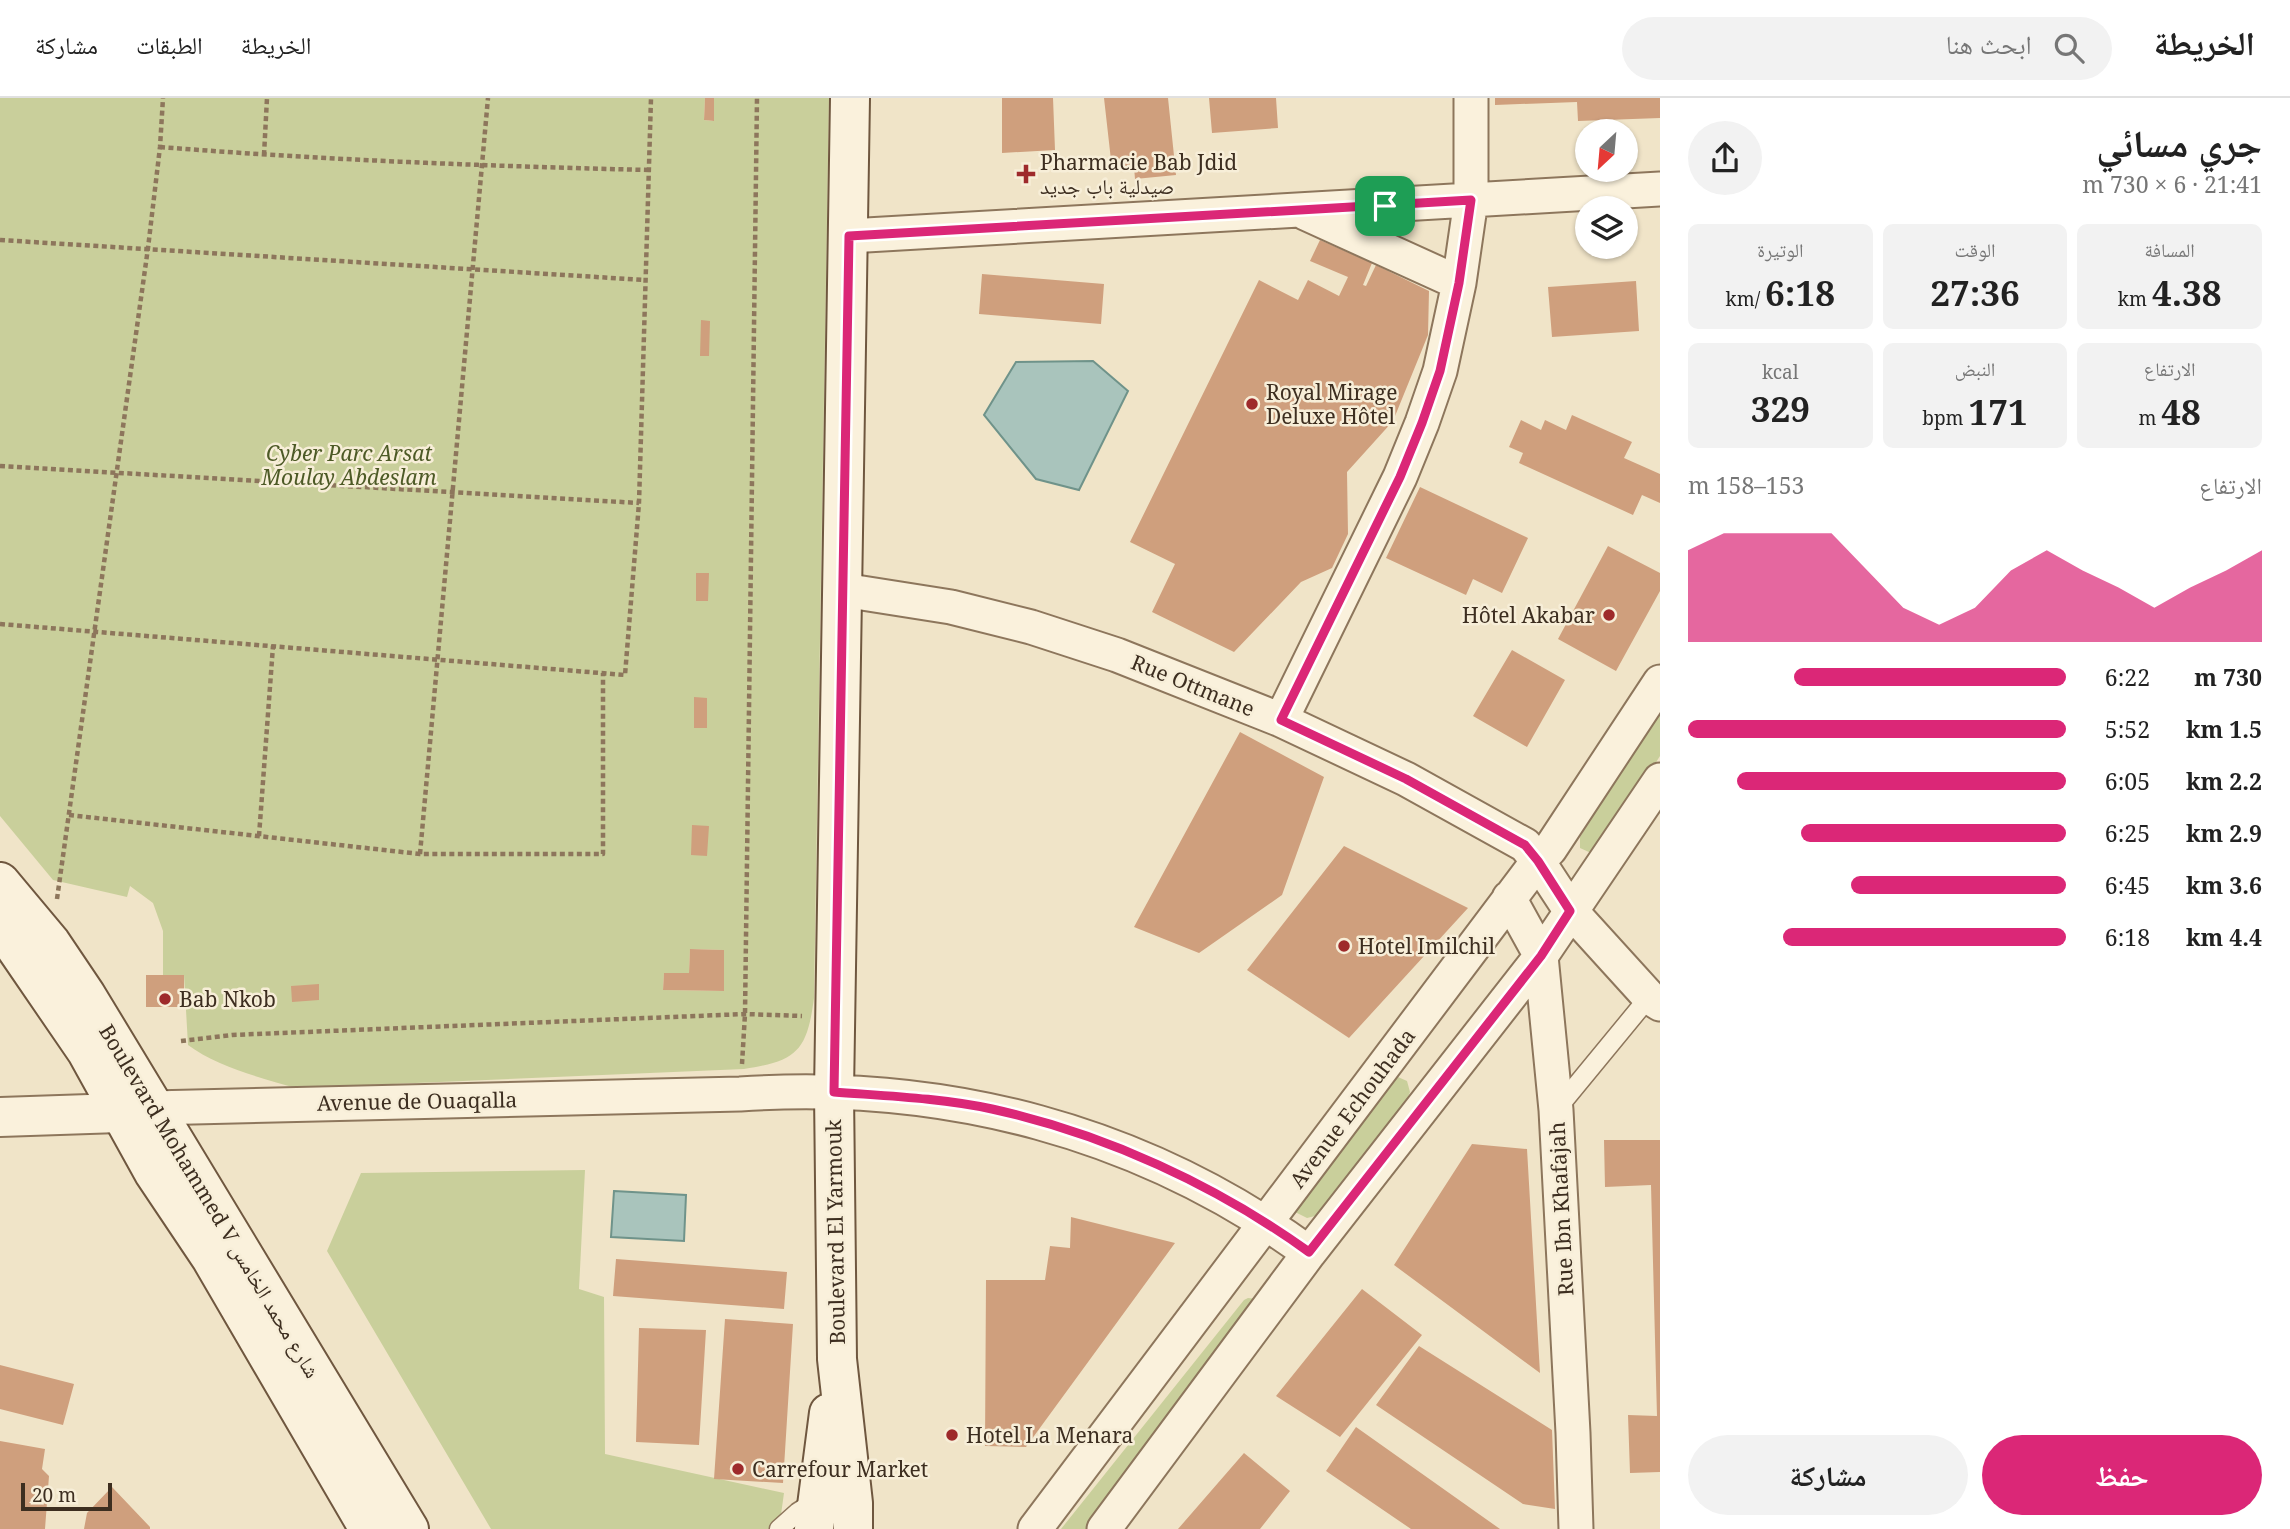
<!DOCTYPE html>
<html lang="ar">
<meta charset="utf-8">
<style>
body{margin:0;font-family:"Noto Serif","Noto Naskh Arabic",serif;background:#f2f2f2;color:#222;direction:rtl;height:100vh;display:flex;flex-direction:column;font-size:26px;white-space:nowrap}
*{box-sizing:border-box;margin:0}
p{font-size:23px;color:#767676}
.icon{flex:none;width:38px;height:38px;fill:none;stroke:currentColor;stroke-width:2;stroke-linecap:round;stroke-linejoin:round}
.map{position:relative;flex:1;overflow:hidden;direction:ltr}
.side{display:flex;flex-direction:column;background:#fff;width:630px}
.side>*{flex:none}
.needle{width:46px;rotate:206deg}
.tools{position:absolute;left:1575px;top:21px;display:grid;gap:14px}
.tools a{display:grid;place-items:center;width:63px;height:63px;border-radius:50%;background:#fff;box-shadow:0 2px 5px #0004;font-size:35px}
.scale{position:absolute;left:21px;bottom:18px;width:91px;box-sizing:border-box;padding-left:7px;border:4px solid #3d2e20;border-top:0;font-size:19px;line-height:24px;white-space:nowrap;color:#3d2e20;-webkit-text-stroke:5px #f7eed8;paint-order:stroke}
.pin{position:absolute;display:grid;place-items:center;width:60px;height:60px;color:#fff;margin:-30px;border-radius:14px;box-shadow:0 4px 10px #0006}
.round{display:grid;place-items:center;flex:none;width:74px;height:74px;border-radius:37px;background:#f2f2f2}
.headline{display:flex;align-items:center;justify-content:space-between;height:119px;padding:0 28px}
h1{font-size:38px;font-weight:700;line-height:52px}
.figures{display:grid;grid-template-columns:repeat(3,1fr);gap:10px;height:119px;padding:7px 28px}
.figures div{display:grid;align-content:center;border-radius:10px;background:#f2f2f2;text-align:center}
.figures b{font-size:35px;font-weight:700}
.figures small{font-size:19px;font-weight:400}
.figures p{font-size:19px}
.chart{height:196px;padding:14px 28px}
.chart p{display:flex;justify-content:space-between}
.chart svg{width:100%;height:126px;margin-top:7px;fill:#db2777;opacity:.7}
.button{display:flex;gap:14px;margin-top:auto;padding:14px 28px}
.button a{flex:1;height:80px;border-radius:42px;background:#db2777;color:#fff;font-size:28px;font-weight:700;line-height:80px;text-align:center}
.button a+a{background:#f2f2f2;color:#222}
ul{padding:0 28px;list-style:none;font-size:23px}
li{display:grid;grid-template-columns:112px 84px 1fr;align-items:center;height:52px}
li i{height:18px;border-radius:9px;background:#db2777}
header{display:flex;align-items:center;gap:42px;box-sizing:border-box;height:98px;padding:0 35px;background:#fff;border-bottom:2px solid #e0e0e0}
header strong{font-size:33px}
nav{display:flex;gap:38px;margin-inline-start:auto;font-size:24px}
.search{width:490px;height:63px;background:#f2f2f2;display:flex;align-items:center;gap:18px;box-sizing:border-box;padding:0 24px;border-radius:38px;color:#767676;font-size:26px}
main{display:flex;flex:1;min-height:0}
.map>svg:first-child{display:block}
</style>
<header>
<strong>الخريطة</strong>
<div class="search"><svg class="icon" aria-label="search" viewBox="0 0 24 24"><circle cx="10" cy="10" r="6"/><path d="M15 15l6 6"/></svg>ابحث هنا</div>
<nav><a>الخريطة</a><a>الطبقات</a><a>مشاركة</a></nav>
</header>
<main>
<section class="side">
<div class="headline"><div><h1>جري مسائي</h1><p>21:41 · 6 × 730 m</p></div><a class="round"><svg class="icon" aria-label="share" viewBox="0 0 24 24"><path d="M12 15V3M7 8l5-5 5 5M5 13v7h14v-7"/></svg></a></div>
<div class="figures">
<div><p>المسافة</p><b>4.38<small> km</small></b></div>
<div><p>الوقت</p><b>27:36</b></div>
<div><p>الوتيرة</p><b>6:18<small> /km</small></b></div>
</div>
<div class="figures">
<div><p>الارتفاع</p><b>48<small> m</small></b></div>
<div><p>النبض</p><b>171<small> bpm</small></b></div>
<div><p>kcal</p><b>329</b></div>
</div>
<div class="chart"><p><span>الارتفاع</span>153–158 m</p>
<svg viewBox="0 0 160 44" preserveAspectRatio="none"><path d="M0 44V12L10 6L20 6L30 6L40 6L50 19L60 32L70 38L80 32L90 19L100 12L110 19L120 25L130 32L140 25L150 19L160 12V44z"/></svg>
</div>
<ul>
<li><b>730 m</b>6:22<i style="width:72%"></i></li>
<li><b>1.5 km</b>5:52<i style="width:100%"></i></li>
<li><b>2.2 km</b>6:05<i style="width:87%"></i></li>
<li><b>2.9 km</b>6:25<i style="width:70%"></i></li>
<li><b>3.6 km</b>6:45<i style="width:57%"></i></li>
<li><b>4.4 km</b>6:18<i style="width:75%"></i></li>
</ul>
<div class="button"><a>حفظ</a><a>مشاركة</a></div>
</section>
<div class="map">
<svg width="1660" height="1431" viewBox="0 0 1660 1431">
<rect width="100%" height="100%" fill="#f0e4c8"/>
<path fill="#c9cf9b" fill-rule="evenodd" d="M0,0H705L704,22L713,23L714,0H829L814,900C807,953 797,963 744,971L297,990C263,981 216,968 188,947L184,877H163V833L153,805L130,788L127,799L53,782L0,718ZM690,851L724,852V893L663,892L664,875H689Z
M1660,611V658L1637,694L1591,755L1580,750V739Z
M1398,979L1407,983L1410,994L1406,1004L1315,1118L1307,1120L1293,1113L1387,985Z
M585,1072L579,1191L604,1199L605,1356L784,1395L779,1431H491L327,1153L361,1075Z
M1248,1200L1258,1201L1093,1431H1061L1244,1202Z"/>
<path fill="#a9c4bc" stroke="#6f938a" stroke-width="2" d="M1093,263L1128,293L1079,392L1036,381L984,317L1016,264Z
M614,1093L686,1097L684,1143L611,1139Z"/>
<path fill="#cf9f7d" d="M705,0H714V23L704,22Z
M1002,0H1053L1055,52L1002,55Z
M1104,0H1168L1176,77L1135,81L1134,69L1112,71Z
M1209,0H1276L1278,30L1212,35Z
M1495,0H1660V20L1578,23L1577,4L1495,7Z
M1320,142L1372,165L1363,187L1366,188L1376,167L1429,193L1428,237L1393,323L1347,374L1348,436L1332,470L1301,484L1234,554L1152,514L1175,466L1130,444L1259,182L1298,202L1308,182L1339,198L1348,179L1310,163Z
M982,176L1104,186L1101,226L979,216Z
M1636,183L1639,233L1552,239L1548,189Z
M701,222L710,223L709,258H700Z
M1572,317L1632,344L1624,360L1660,376V405L1642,397L1633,417L1519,365L1523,355L1509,349L1521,322L1541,332L1545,322L1566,332Z
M1420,389L1528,440L1502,495L1473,481L1466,497L1386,460Z
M1608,448L1660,475V493L1616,573L1558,541Z
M696,475H709L708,503H696Z
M1512,552L1565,582L1527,649L1473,618Z
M694,599L707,600V630H694Z
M1240,634L1324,679L1282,797L1199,855L1134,829Z
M692,727L709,728L707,758L691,757Z
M1344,748L1468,810L1349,940L1247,872Z
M690,851L724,852V893L663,892L664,875H689Z
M146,877H184V909H146Z
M319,886V902L292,904L291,888Z
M1604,1042H1660V1374L1630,1375L1628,1317L1657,1318L1651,1087L1605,1089Z
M1472,1046L1527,1051L1540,1275L1394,1167Z
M1071,1119L1175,1145L1026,1349L985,1348L986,1182H1045L1050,1148L1070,1150Z
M616,1161L787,1174L784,1211L613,1198Z
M1362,1191L1422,1237L1340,1339L1276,1298Z
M725,1221L793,1226L783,1385L714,1381Z
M639,1230L706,1232L699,1347L636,1344Z
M1419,1248L1552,1332L1555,1411L1523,1406L1376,1307Z
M0,1267L74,1286L63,1327L0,1311Z
M1356,1329L1500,1431H1411L1326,1373Z
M0,1343L45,1351L42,1371L49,1378L45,1431H0Z
M1244,1355L1290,1393L1260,1431H1178Z
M112,1389L150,1429V1431H84L87,1415Z"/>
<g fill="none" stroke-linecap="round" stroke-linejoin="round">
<defs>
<path id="service" d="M1556,1012L1649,899
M779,1431L798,1414L817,1402"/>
<path id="minor" d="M1305,115L1459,185
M849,138L1660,91
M843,492L951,509L1031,529L1117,557L1281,622L1406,681L1525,747L1538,763L1570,812L1649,899L1660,906
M1281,622L1400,379L1422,325L1440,273L1459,185L1471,102V0
M1509,800L1541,858L1556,1012L1573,1335L1576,1431
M152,1010L740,996C945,982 1142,1033 1309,1155
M1035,1431L1538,763L1550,751L1660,584
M1104,1431L1309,1155L1541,858L1660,682"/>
<path id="tertiary" d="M0,1019L119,1015L150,1010"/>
<path id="secondary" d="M850,0L834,994L837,1261L853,1405V1431
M0,784L51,845L86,897L409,1431
M0,827L87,954L154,1075L211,1160L369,1431
M814,1431L829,1315"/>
</defs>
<use href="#service" stroke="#8d765c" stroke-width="21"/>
<use href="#minor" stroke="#8d765c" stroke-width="37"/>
<use href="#tertiary" stroke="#8d765c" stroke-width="42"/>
<use href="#secondary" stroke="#6f573f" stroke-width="42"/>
<path stroke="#8d765c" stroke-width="4.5" stroke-dasharray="5 3.5" stroke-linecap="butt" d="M160,49C323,62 486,68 649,72
M264,57L267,0
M0,142L645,182
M0,368L639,405
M0,526L625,577L639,405L651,0
M69,717L420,756H603V575
M259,738L273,548
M420,756L488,0
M57,801L148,150L160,49L163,0
M181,943L232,937L745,916L802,918
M742,966L745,916L757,0"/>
<use href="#service" stroke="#faf1dc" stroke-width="18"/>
<use href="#minor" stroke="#faf1dc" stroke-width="33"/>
<use href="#tertiary" stroke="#faf1dc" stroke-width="38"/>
<use href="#secondary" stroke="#faf1dc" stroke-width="38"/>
</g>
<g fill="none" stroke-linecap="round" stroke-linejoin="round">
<defs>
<path id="route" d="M1471,102L1459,185L1440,273L1422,325L1400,379L1281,622L1406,681L1525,747L1538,763L1570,813L1541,858L1309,1154C1216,1087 1105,1036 992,1011C940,1000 886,998 834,994L849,138Z"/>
</defs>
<use href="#route" stroke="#fff" stroke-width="14"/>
<use href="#route" stroke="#db2777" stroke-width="9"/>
</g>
<g fill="#9e2a2b" stroke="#f7eed8" stroke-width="2.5">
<path d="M1022.5 65.5h7v7h7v7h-7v7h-7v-7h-7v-7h7z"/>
<circle cx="1252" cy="306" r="7"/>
<circle cx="1609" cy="517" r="7"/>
<circle cx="1344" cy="848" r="7"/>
<circle cx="165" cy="901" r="7"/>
<circle cx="952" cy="1337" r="7"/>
<circle cx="738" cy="1371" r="7"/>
</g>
<g text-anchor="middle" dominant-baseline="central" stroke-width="5" stroke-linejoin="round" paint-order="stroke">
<g font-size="21" fill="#3d2e20" stroke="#f7eed8" text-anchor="start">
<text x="1040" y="64">Pharmacie Bab Jdid<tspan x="1040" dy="24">صيدلية باب جديد</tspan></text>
<text x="1266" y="294">Royal Mirage<tspan x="1266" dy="24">Deluxe Hôtel</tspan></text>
<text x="1595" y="517" text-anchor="end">Hôtel Akabar</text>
<text x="1358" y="848">Hotel Imilchil</text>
<text x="179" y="901">Bab Nkob</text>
<text x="966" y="1337">Hotel La Menara</text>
<text x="752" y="1371">Carrefour Market</text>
</g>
<g font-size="21" font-style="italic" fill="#4d5a26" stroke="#f7eed8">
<text x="349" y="355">Cyber Parc Arsat<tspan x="349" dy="24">Moulay Abdeslam</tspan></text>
</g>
<g font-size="21" fill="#3d2e20" stroke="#f7eed8">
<text transform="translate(1193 587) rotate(22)">Rue Ottmane</text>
<text transform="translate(417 1003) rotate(-1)">Avenue de Ouaqalla</text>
<text transform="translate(1352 1010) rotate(-53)">Avenue Echouhada</text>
<text transform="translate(210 1103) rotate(59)">Boulevard Mohammed V شارع محمد الخامس</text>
<text transform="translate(1561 1111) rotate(-93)">Rue Ibn Khafajah</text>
<text transform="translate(835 1134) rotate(-91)">Boulevard El Yarmouk</text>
</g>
</g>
</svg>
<div class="tools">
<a><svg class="needle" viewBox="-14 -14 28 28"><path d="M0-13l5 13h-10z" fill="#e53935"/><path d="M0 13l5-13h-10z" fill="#767676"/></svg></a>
<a><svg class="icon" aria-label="layers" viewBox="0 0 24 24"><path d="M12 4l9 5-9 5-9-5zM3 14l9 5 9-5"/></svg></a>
</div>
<div class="scale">20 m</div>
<div class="pin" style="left:1385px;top:108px;background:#1e9e55"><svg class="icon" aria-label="arrive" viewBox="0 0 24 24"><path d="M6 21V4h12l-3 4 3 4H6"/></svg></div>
</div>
</main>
